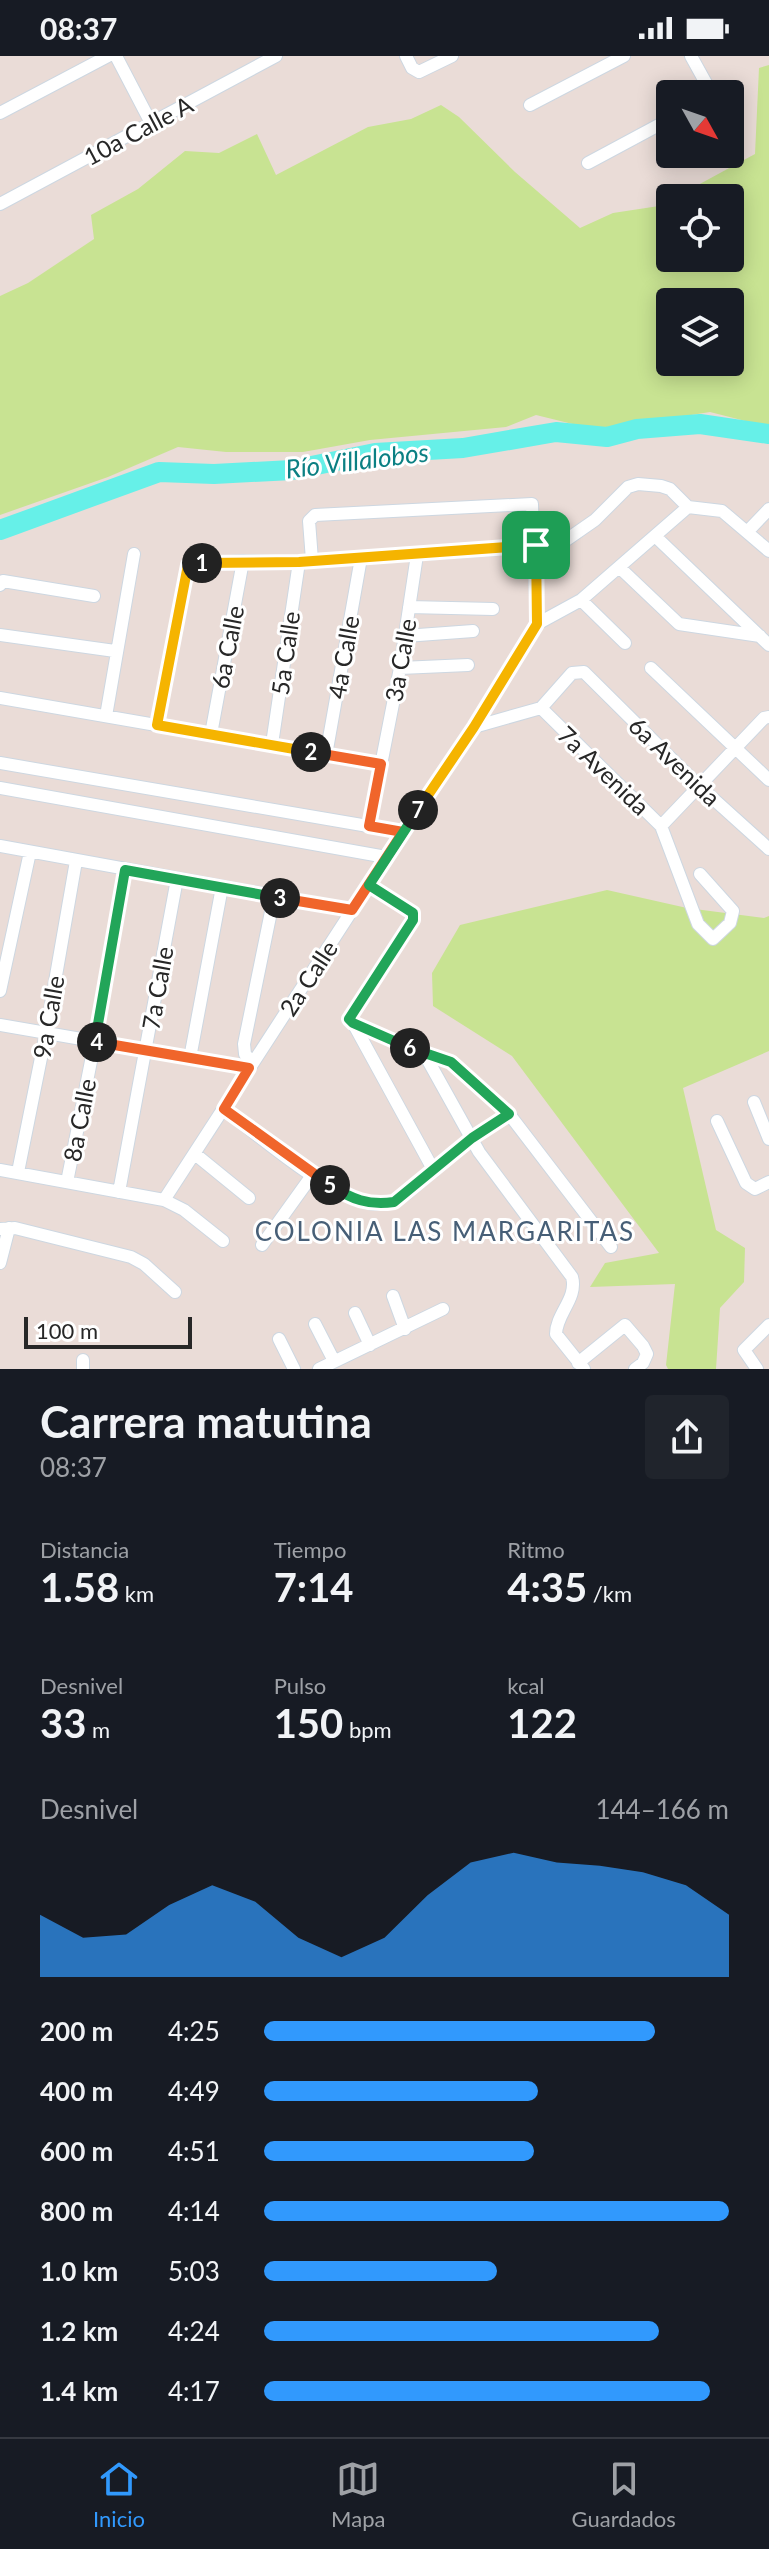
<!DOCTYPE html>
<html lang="es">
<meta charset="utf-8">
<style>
body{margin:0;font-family:Lato,sans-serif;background:#20242c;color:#f1f3f6;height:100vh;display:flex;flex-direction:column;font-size:30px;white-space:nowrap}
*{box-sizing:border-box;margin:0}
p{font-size:26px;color:#9ea1a6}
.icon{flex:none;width:44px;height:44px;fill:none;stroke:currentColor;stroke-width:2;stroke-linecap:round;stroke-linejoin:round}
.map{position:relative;height:1313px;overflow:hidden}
.panel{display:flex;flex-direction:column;background:#171b24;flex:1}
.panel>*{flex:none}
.needle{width:52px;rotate:130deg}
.tools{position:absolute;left:656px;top:24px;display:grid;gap:16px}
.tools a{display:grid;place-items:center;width:88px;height:88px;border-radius:8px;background:#171b24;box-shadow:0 4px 20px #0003;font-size:40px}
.scale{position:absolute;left:24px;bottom:20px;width:168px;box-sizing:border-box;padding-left:8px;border:4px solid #272727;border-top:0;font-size:22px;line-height:28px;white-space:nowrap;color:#272727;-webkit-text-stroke:6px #fff;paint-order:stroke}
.pin{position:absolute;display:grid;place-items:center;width:68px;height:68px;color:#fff;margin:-34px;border-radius:16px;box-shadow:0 4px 12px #0006}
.km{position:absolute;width:40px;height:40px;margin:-20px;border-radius:50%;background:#222;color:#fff;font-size:22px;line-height:40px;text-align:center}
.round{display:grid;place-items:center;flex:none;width:84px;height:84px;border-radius:8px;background:#20242c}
.head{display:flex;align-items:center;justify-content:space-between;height:136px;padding:0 40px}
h1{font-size:44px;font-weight:700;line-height:60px}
.metrics{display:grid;grid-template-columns:repeat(3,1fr);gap:12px;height:136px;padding:8px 40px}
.metrics div{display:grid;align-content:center}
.metrics b{font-size:40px;font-weight:700}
.metrics small{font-size:22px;font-weight:400}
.metrics p{font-size:22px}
.chart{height:224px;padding:16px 40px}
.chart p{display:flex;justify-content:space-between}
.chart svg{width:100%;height:144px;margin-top:8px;fill:#3199fd;opacity:.7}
ul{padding:0 40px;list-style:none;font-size:26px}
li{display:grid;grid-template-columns:128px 96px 1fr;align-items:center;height:60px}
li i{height:20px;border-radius:10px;background:#3199fd}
.status{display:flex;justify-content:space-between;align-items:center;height:56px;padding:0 40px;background:#171b24;direction:ltr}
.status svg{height:22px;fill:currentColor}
.dock{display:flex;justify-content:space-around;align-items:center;height:112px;border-top:2px solid #363941;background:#171b24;font-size:22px;color:#9ea1a6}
.dock a{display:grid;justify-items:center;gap:4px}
.dock .selected{color:#3199fd}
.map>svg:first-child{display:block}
</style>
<div class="status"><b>08:37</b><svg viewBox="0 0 49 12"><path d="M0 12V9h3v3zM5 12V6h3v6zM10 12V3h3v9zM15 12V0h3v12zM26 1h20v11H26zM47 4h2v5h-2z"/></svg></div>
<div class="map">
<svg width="769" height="1313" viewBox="0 0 769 1313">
<rect width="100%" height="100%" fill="#eadcd7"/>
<path fill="#c8e392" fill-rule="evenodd" d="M769,9V371L710,356L597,374L536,359L506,371L370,384L303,396H226L178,391L108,421L0,459V240L28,227L94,183L91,159L138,133L185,95L219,97L257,78L276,119L368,71L411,63L441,49L459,61L515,116L580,172L613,157L659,150L670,144V202H730V142H674L755,98L759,12ZM670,246H730V306H670Z
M607,834L687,852L764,862L769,860V995L683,1032L716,1174L745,1192L744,1226L720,1252L716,1313H668L666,1309L675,1228L590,1231L605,1207L659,1197L512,1000L433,950L432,917L460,869Z"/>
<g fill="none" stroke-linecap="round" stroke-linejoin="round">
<path stroke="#66f0e8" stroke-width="20" d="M0,474L159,416L214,418L292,414L375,397L463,392L556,376L607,381L637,373L700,368L769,378"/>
<defs>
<path id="street" d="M116,0L151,67
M406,0L412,12L419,16L452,0
M691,0L712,38
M530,49L624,0
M0,57L108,0
M588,107L670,63
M0,148L276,0
M748,475L769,453
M656,481L769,589
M312,504L309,465L315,459L532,448L537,568
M620,512L679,568L760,580
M0,529L3,525L94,540
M581,544L625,587
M409,551L493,553
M0,579L115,595
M405,580L473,575
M400,612L468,609
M651,612L769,724
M0,642L381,708
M541,652L661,770L698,868L713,883L730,867L733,855L700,818
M106,660L134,498
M157,669L188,509L243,505L299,506L559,489L595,464L628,431L638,428L661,430L670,433L688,451
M474,671L541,652L572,617L584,616L698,729L769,793
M211,678L243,505
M272,688L299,506
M326,699L361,502
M0,707L403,776
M0,732L386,801
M369,770L400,612L417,499
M661,770L764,662L769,661
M0,790L352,854
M369,829L413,857L414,861L352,957L350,965L425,999L451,1006L509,1058L611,1191
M0,935L30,796
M353,967L434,1115
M0,969L249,1012
M425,999L479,1096L572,1221C578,1242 556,1258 556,1278L584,1313
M190,1002L222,831
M252,1007L245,998L244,988L274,841
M754,1046L769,1083
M224,1053C258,1079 336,1147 377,1148C389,1149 397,1144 406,1138L472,1082L509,1058
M717,1065L746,1127L755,1133L769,1126
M195,1098L249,1142
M0,1114L164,1144L184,1154L223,1185
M18,1116L46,977L76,805
M67,1126L95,985L125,814
M119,1136L177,823
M164,1144L403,776L474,671L537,568L581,544L688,451L722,455L769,495
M0,1173L15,1172L131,1201L144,1208L175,1236
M262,1189L313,1118
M0,1207L9,1172
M393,1240L405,1273
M355,1257L370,1289
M315,1268L334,1305
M279,1283L294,1313
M83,1304V1313
M578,1307L625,1269L643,1290L647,1298L643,1307L635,1313
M319,1313L443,1253
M757,1313L744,1294L769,1269"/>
</defs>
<use href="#street" stroke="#cdd7e1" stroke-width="14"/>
<use href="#street" stroke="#fff" stroke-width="12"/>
</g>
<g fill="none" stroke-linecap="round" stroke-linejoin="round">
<defs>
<path id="split-1" d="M202,507L299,506L536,489"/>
<path id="split-2" d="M202,507L188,509L157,669L311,696"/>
<path id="split-3" d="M280,842L352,854L403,776L369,770L381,708L311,696"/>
<path id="split-4" d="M97,986L95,985L125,814L280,842"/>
<path id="split-5" d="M97,986L249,1012L224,1053L330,1129"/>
<path id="split-6" d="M330,1129C351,1143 369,1150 394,1146L472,1082L509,1058L451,1006L410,992"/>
<path id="split-7" d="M410,992L353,967L349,963L413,864V857L369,829L418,754"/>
<path id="split-8" d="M418,754L474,671L537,568L536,489"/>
</defs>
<use href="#split-1" stroke="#fff" stroke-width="16"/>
<use href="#split-2" stroke="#fff" stroke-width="16"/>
<use href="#split-3" stroke="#fff" stroke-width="16"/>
<use href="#split-4" stroke="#fff" stroke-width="16"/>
<use href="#split-5" stroke="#fff" stroke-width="16"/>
<use href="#split-6" stroke="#fff" stroke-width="16"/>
<use href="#split-7" stroke="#fff" stroke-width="16"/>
<use href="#split-8" stroke="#fff" stroke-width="16"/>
<use href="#split-1" stroke="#f5b400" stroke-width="10"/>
<use href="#split-2" stroke="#f5b400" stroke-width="10"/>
<use href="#split-3" stroke="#f0652b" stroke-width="10"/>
<use href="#split-4" stroke="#22a559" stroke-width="10"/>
<use href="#split-5" stroke="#f0652b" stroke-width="10"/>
<use href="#split-6" stroke="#22a559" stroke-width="10"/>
<use href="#split-7" stroke="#22a559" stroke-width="10"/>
<use href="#split-8" stroke="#f5b400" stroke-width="10"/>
</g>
<g text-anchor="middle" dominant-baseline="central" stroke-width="6" stroke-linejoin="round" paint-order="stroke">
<g font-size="24" fill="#272727" stroke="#fff">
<text transform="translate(138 74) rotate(-28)">10a Calle A</text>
<text transform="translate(227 591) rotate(-79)">6a Calle</text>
<text transform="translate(285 597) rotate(-82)">5a Calle</text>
<text transform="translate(343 601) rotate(-80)">4a Calle</text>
<text transform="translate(400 604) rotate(-80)">3a Calle</text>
<text transform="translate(675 705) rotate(44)">6a Avenida</text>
<text transform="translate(604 714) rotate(44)">7a Avenida</text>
<text transform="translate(308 922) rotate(-57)">2a Calle</text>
<text transform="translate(157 932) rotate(-80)">7a Calle</text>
<text transform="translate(48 961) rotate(-80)">9a Calle</text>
<text transform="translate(79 1064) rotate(-79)">8a Calle</text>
</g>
<g font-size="26" font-style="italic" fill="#0b8083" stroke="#fff">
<text transform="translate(357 404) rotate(-7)">Río Villalobos</text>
</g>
<g font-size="26" letter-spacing="2" fill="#475f77" stroke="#fff">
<text x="445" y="1175">COLONIA LAS MARGARITAS</text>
</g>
</g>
</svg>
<div class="tools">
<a><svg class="needle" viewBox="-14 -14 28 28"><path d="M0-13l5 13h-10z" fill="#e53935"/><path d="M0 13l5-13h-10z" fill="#9ea1a6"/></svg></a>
<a><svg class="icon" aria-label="locate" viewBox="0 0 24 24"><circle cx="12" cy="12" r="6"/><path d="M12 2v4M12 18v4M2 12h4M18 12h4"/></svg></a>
<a><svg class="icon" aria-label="layers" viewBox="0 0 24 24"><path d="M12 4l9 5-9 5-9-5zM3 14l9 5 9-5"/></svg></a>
</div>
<div class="scale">100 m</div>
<div class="pin" style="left:536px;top:489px;background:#1e9e55"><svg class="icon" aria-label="arrive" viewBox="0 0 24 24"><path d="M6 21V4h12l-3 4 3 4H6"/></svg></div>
<b class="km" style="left:202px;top:507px">1</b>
<b class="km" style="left:311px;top:696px">2</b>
<b class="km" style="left:280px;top:842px">3</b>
<b class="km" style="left:97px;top:986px">4</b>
<b class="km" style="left:330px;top:1129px">5</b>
<b class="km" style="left:410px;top:992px">6</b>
<b class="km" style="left:418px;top:754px">7</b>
</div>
<section class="panel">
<div class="head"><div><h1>Carrera matutina</h1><p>08:37</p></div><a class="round"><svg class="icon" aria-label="share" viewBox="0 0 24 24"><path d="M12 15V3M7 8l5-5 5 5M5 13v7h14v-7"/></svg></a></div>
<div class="metrics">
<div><p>Distancia</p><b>1.58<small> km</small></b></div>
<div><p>Tiempo</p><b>7:14</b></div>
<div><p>Ritmo</p><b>4:35<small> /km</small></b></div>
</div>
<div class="metrics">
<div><p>Desnivel</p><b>33<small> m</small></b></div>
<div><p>Pulso</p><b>150<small> bpm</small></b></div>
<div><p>kcal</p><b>122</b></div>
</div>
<div class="chart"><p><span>Desnivel</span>144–166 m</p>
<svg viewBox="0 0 160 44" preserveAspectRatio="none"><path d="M0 44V25L10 32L20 31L30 22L40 16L50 21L60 32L70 38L80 32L90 19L100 9L110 6L120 9L130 10L140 12L150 16L160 25V44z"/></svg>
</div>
<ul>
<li><b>200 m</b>4:25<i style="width:84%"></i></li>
<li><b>400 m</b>4:49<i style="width:59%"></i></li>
<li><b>600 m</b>4:51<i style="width:58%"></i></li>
<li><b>800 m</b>4:14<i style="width:100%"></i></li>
<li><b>1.0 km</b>5:03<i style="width:50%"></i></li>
<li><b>1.2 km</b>4:24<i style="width:85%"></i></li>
<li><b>1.4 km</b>4:17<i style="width:96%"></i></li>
</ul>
</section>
<nav class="dock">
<a class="selected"><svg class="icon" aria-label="home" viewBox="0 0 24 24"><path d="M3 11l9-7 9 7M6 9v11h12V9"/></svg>Inicio</a>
<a><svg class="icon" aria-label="map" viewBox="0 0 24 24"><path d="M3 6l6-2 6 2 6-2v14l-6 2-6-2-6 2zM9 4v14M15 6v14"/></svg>Mapa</a>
<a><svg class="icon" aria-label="saved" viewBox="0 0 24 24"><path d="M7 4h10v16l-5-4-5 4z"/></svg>Guardados</a>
</nav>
